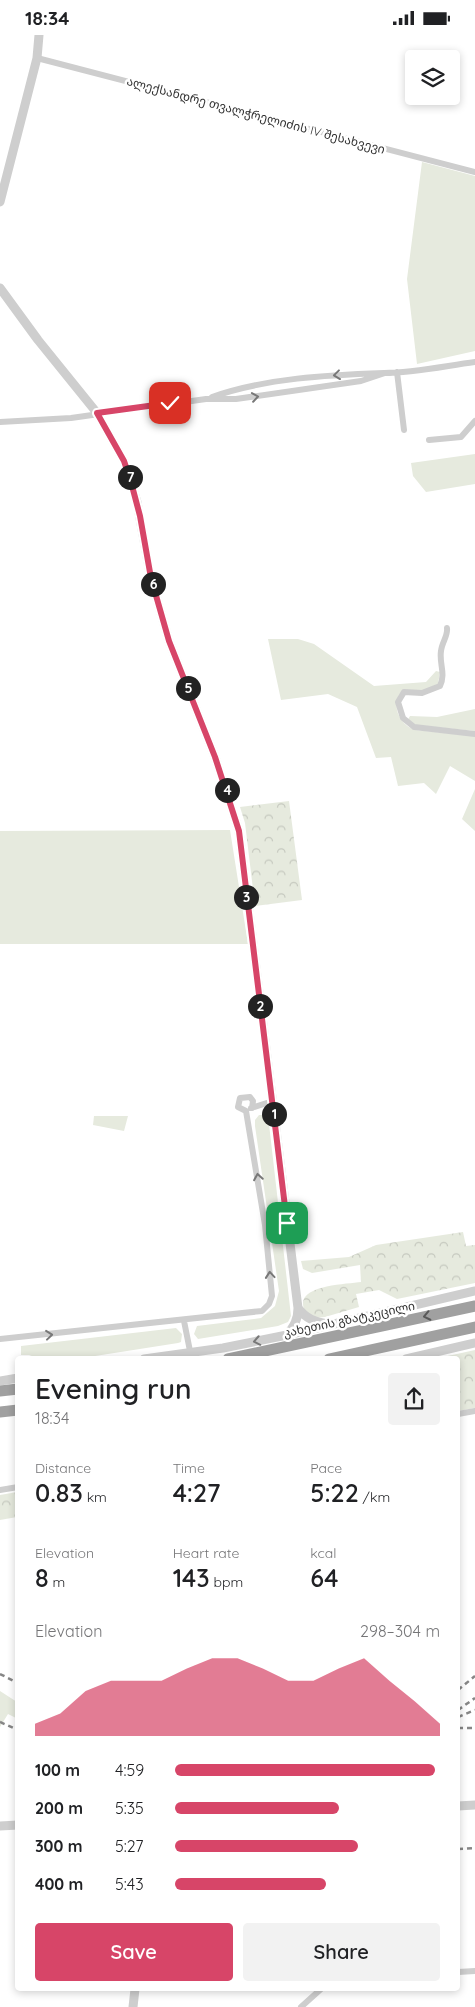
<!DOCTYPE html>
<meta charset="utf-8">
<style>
body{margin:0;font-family:Quicksand,"Noto Sans Georgian",sans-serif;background:#f2f2f2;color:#202124;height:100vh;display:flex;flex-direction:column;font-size:19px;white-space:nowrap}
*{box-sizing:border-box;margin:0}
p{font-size:16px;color:#757577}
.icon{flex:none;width:28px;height:28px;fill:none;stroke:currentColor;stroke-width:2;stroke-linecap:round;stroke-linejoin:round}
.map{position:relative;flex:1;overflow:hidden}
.side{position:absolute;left:15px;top:1321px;width:445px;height:635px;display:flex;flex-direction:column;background:#fff;border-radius:5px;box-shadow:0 2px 8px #0003}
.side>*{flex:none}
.tools{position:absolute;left:405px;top:15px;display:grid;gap:10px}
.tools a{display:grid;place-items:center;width:55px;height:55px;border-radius:5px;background:#fff;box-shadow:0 2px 8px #0003;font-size:25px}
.pin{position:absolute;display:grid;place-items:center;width:42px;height:42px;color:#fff;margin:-21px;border-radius:10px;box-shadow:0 2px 8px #0006}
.km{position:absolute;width:25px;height:25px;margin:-12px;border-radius:50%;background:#222;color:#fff;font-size:14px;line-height:25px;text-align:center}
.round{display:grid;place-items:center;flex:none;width:52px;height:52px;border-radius:5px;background:#f2f2f2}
.overview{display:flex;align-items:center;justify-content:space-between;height:85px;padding:0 20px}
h1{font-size:28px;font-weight:600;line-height:38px}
.metrics{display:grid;grid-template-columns:repeat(3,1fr);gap:8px;height:85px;padding:5px 20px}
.metrics div{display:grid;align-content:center}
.metrics b{font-size:25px;font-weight:600}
.metrics small{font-size:14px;font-weight:400}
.metrics p{font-size:14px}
.chart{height:140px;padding:10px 20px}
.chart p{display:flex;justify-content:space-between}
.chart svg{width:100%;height:90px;margin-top:5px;fill:#d74568;opacity:.7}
.button{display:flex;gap:10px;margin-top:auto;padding:10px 20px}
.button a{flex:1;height:58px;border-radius:5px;background:#d74568;color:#fff;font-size:20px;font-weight:600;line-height:58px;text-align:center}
.button a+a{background:#f2f2f2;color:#202124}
ul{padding:0 20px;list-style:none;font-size:16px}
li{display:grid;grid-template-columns:80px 60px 1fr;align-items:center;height:38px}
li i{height:12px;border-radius:6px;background:#d74568}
.status{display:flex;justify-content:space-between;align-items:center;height:35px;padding:0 25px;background:#fff;direction:ltr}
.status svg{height:14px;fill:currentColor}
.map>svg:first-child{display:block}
</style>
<div class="status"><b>18:34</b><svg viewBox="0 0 49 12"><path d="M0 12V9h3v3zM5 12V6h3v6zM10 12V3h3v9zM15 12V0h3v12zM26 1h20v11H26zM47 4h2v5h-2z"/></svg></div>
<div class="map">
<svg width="475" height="1972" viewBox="0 0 475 1972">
<defs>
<pattern id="forest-crowns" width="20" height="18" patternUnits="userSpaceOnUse" patternTransform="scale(1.25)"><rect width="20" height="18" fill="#e6eade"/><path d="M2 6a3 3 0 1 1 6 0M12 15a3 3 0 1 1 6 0" fill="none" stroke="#c6c9bf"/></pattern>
</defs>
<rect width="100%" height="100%" fill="#fff"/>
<path fill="#e6eade" d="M422,127L475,141V316L417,329L407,244Z
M475,419V449L426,457L413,441L411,428Z
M268,604H298L314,609L374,651L426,647L436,636L440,637L438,649L422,656L403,655C390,668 398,689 415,695L475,701V746L450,731L436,759L424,748L398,751L391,722L376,723L357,672L328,659L281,665Z
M475,674V696L415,690L407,686L410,681L437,682Z
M475,754V796L462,784Z
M230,795L248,909H0V796Z
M259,1080H267L269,1089L291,1281L288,1287L278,1291L198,1304L194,1299L197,1291L261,1283L275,1271L279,1256L255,1091V1085Z
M94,1081H128L124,1096L93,1090Z
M176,1293L182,1299L181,1307L178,1308L76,1324H40L29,1320H21V1311Z
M0,1656L17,1667L18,1684L8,1679L0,1692Z"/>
<path fill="url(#forest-crowns)" d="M289,766L302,865L255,871L245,788L240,772Z
M463,1197L466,1211L475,1210V1248L397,1264L379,1255L356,1259L359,1272L325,1282L315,1283C309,1280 303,1276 303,1269C302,1250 347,1249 361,1247L360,1230L312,1238L303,1234L301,1226L349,1222L376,1210Z
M475,1315V1373L458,1376V1324H434Z
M17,1457V1482L0,1485V1460Z"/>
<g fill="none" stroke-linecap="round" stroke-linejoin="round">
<path stroke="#cecece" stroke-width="6" d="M37,23L475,137
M397,337L404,395
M212,362C266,343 328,340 384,338C414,338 445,331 475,327
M0,387L71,383L206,364H236L361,346L385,338
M429,405L461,402L475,386
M447,593C448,601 442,607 441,616C439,629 446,638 440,651L422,658L404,657L398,667L403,683L414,692L475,699
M251,1073L273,1066
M246,1076L238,1072L240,1063L250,1062L253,1066L252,1073
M184,1286L190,1316
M0,1304L262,1276L269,1269L272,1261L265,1190L246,1076
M458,1379L475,1376
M0,1455L18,1452
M458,1937L475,1936
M301,1972L321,1954"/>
<path stroke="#cecece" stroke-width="9" d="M0,167L37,23L39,0
M0,253L38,305L97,378L124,426L137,467L151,543L169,606L215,722L239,796L298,1273C298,1285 294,1291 287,1300
M298,1273C306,1284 315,1287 329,1289
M144,1324L223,1313L287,1300L475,1256
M406,1324L475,1308
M0,1346L18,1343
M458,1771L475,1770
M0,1791L18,1790
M133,1972L135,1954"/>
<path stroke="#a0a0a0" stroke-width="11" d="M228,1324L475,1271
M329,1324L475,1292
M0,1356L18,1354
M0,1377L18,1375"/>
<path stroke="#868686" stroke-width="2.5" stroke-dasharray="5 4" stroke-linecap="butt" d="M0,1639L18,1648
M458,1655L475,1641
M458,1675L475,1663
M458,1682L475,1675
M0,1687L18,1695
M458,1693H475
M458,1814L475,1813"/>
</g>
<defs><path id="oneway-chevron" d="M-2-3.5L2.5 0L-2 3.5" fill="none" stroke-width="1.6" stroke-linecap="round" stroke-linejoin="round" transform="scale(1.25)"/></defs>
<g stroke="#787878">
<use href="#oneway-chevron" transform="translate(337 340) rotate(173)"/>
<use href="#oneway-chevron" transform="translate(255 362) rotate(-8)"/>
<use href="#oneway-chevron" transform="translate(258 1142) rotate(-99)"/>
<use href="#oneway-chevron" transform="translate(270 1240) rotate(-95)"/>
<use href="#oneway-chevron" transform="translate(49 1300) rotate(-6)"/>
<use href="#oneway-chevron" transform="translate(257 1306) rotate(169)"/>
</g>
<use stroke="#585858" href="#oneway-chevron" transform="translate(427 1281) rotate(168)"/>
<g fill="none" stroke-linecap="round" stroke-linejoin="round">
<defs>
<path id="route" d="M170,368L97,378L124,426L131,447L140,481L151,543L169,606L215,722L239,796L287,1188"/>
</defs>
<use href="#route" stroke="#fff" stroke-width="10"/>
<use href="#route" stroke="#d74568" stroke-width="6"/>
</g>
<g text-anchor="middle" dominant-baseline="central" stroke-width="5" stroke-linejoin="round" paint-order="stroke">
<g font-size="12" fill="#313131" stroke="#fff">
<text transform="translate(256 80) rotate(15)">ალექსანდრე თვალჭრელიძის IV შესახვევი</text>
<text transform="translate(349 1284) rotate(-12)">კახეთის გზატკეცილი</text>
</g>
</g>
</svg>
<div class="tools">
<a><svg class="icon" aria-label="layers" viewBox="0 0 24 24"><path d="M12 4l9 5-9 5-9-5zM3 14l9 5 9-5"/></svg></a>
</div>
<div class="pin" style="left:287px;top:1188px;background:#1e9e55"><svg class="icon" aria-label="arrive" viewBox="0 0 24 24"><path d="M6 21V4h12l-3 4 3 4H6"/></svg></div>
<div class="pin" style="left:170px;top:368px;background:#d93025"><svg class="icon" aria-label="check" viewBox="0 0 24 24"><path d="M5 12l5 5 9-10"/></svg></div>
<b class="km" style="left:274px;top:1079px">1</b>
<b class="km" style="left:260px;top:971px">2</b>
<b class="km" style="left:246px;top:862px">3</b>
<b class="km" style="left:227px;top:755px">4</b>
<b class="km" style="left:188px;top:653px">5</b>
<b class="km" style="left:153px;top:549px">6</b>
<b class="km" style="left:130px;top:442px">7</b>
<section class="side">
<div class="overview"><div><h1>Evening run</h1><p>18:34</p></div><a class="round"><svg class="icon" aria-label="share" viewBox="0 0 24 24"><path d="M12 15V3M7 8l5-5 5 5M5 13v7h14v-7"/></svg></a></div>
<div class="metrics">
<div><p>Distance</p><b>0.83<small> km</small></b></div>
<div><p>Time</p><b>4:27</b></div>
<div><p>Pace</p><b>5:22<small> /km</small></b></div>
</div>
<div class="metrics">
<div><p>Elevation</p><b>8<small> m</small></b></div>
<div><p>Heart rate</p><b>143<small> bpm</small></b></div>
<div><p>kcal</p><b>64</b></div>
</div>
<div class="chart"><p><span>Elevation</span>298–304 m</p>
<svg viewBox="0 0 160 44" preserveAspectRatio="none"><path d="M0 44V38L10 33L20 22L30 17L40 17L50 17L60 11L70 6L80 6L90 11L100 17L110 17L120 11L130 6L140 17L150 27L160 38V44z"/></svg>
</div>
<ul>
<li><b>100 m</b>4:59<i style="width:98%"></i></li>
<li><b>200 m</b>5:35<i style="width:62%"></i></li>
<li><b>300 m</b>5:27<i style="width:69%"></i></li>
<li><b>400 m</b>5:43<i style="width:57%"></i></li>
</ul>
<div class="button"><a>Save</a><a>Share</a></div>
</section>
</div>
